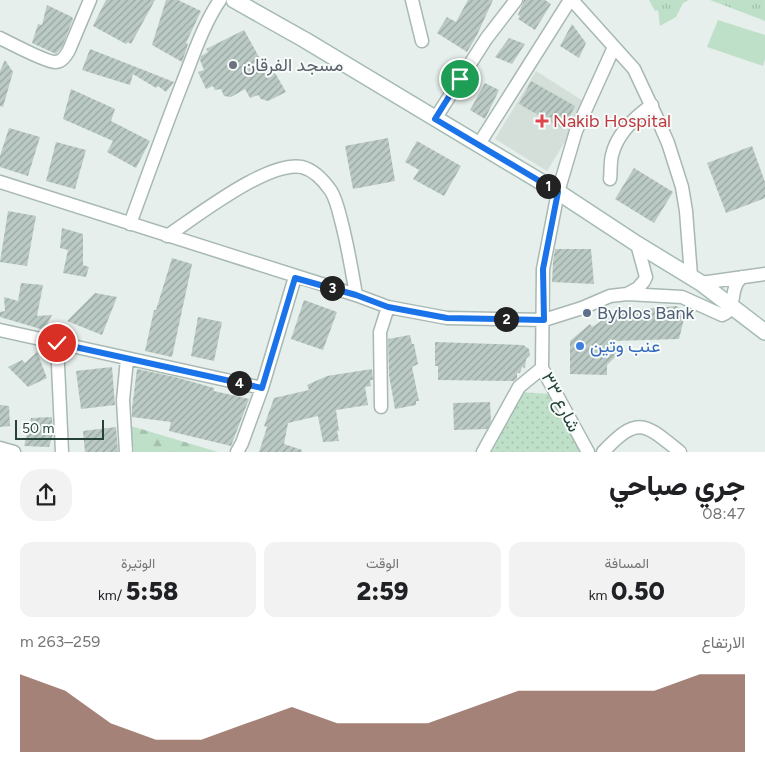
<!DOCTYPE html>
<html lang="ar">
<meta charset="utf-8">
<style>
body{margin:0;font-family:Figtree,Vazirmatn,sans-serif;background:#f2f2f2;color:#202124;direction:rtl;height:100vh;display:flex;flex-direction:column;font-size:19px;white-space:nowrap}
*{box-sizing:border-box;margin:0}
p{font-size:16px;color:#757577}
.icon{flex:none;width:28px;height:28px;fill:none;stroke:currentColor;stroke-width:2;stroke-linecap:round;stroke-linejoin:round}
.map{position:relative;height:452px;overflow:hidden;direction:ltr}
.details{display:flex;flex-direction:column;background:#fff;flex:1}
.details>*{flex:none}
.scale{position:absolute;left:15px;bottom:12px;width:89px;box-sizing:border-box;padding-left:5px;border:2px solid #24423a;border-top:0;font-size:14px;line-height:18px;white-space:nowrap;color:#24423a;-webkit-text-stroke:4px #f7fbf9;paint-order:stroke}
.pin{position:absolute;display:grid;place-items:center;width:42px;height:42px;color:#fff;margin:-21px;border:2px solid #fff;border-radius:50%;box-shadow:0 1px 5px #0007}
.km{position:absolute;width:25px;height:25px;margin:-12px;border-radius:50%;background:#222;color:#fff;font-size:14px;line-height:25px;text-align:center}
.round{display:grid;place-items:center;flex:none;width:52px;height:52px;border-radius:20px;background:#f2f2f2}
.overview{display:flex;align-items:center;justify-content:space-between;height:85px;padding:0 20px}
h1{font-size:28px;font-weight:800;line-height:38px}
.metrics{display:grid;grid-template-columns:repeat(3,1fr);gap:8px;height:85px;padding:5px 20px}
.metrics div{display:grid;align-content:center;border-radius:12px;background:#f2f2f2;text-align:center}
.metrics b{font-size:25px;font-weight:800}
.metrics small{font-size:14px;font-weight:400}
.metrics p{font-size:14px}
.chart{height:140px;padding:10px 20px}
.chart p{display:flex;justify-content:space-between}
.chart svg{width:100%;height:90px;margin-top:5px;fill:#7f4e3f;opacity:.7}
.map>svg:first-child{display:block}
</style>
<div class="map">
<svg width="765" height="452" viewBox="0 0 765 452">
<defs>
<pattern id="grass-tufts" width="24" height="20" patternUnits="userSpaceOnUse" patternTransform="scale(1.25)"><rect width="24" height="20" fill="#bfe0c8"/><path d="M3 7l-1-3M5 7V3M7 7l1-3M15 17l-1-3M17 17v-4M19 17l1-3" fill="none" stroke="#a4c1ad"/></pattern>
<pattern id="forest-firs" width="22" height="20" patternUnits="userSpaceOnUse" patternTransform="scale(1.25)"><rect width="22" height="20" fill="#bfe0c8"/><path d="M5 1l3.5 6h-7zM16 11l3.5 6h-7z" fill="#a4c1ad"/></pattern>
<pattern id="park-dots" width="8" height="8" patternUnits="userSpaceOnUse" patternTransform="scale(1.25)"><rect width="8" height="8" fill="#bfe0c8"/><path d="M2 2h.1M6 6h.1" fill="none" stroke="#a4c1ad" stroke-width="1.8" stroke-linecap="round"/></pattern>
<pattern id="building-hatch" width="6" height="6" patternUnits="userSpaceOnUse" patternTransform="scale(1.25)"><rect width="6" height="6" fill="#bbcac4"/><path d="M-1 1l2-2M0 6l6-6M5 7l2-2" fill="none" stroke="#98a6a0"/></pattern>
</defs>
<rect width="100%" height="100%" fill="#e6efeb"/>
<path fill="#d4dfda" d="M536,71L588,104L547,171L495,139Z"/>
<path fill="url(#grass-tufts)" d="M649,0H689L683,3L676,17L660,26L658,10L655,11Z
M710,0H765V21Z"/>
<path fill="url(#forest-firs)" d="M131,426L218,452H134Z"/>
<path fill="url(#park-dots)" d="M521,392L548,394L580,452H492Z"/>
<path fill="#bfe0c8" d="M718,20L765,35V59L763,66L707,47Z"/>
<path fill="url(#building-hatch)" d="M106,0H155L131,44L128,42L126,44L93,26Z
M166,0H178L201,11L186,43L188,44L182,62L152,45Z
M468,0H493L477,35L467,52L437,33L447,17L456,22Z
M524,0H545L551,4L535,30L518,19L520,16L518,15Z
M47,5L72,17L73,19L62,47L56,54L32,43L38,24L42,25Z
M572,24L586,43L579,58L560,46Z
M244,30L264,66H271L286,92L268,101L261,99L258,95L250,98L245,89L231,97L224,96L221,89L215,90L213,86L206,89L198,72L204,70L200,60L201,56L208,52L206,49Z
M509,38L525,44L512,64L495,57Z
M90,49L136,67L174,82L166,92L158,86L156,88L133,74L130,85L82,70Z
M5,60L13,72L3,107L0,106V71Z
M531,81L575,106L563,129L519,104Z
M485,83L499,90L485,119L470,110Z
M71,89L115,109L111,121L150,141L136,168L107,152L113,141L63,119Z
M9,128L40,137L28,176L0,167V156Z
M388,138L395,181L353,189L345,146Z
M417,141L461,166L444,196L413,179L419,170L405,162Z
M56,142L86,150L75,189L46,181Z
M752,146L765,182V198L726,213L707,163Z
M634,168L673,192L654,223L615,199Z
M8,211L36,216L27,266L0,262Z
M62,228L83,234V265L89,267L86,277L63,273L68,250L60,248Z
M555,249H591L594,284L552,282L553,262Z
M172,258L192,264L172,357L145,351L154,310H156Z
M21,283L43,285L37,316L52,315L44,330L0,317V312L5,311L4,297L18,301Z
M95,293L117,297L102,335L67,321Z
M304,300L337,312L323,350L291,339Z
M676,306L686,311L679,339L612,341L621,351L607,365V375L570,374V341L590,324L592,327L609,316L608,313Z
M198,317L222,322L214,361L191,356Z
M410,335L412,344H414L418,364L412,367L419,401H416V405L395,409L389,375L388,339Z
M435,342L523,345L529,349L530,355L526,359L525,368L522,367L520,373H517V378L514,381L438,380V366H435Z
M37,352L47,378L28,387L8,367L22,360L25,363Z
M112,367L115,405L81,409L76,371Z
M137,369L175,377L214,388V391L249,399L231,446L169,431L171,422L132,417V408Z
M372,369L373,380H370L371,386L365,387L368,405L336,410L339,431H337L339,441L323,442L318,416L288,423L284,444L302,450V452H259L267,427L264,426L274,398L309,390L307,385L327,376Z
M490,402L491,422L487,429L454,430L453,403Z
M0,405L9,406L10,426L0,427Z
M52,417L53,434L49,447L24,446L31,418Z
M116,427L118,452H85L83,431Z"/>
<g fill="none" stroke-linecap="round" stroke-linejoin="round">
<defs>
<path id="street" d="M412,0L422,41
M572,0L634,69L657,118L668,143L682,187L686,211L691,276
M0,38C10,43 46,62 55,62C62,62 66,56 69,50L90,0
M435,119L486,39L516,0
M479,144L570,0
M610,179C611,172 610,163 612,155C617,134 635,117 652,105
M0,182L356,295L388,307L447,318L544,320L582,308L610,296L627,294L638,288L644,281L646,277L637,244
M130,224C147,177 164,130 182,84C193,56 203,25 220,0
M167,236C196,217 268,160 302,167C314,170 324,181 331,191C337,201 339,213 342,224C348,248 352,271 356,295
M701,283L765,274
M627,294L682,297L722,315C738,310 728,288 742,277
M0,330L262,388
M57,343L62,452
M381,407L380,332L388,307
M0,448L14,452
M126,452L123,400L127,359
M237,452L242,443L262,388L295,277
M483,452L519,387L542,368
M588,452L542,368L543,269L558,192L576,131L614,47
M603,452C638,415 644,423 680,452"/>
<path id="secondary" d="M234,0L305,40L558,192L637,244L701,283L765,332"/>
</defs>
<use href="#street" stroke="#a8b8b2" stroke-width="15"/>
<use href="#secondary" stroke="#a4bbb3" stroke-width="18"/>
<use href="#street" stroke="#fff" stroke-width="12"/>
<use href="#secondary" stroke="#fff" stroke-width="15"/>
</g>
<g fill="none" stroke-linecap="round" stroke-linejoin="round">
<defs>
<path id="route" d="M57,343L262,388L295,278L356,295L388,307L447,318L544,320L543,269L558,192L435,119L460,79"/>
</defs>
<use href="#route" stroke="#fff" stroke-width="10"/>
<use href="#route" stroke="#1a73e8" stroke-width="6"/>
</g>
<circle fill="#6b7280" stroke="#f7fbf9" stroke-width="2" cx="233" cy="65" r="5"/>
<path fill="#e0444e" stroke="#f7fbf9" stroke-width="2" d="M539.5 113.5h5v5h5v5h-5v5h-5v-5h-5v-5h5z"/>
<circle fill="#5c6f8a" stroke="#f7fbf9" stroke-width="2" cx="587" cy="313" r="5"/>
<circle fill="#3f7fe0" stroke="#f7fbf9" stroke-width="2" cx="580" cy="346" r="5"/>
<g text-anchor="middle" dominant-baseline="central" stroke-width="4" stroke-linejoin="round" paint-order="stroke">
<g font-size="18" fill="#5b616d" stroke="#f7fbf9" text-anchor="start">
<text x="243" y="65">مسجد الفرقان</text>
</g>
<g font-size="18" fill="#be3a42" stroke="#f7fbf9" text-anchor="start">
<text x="553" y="121">Nakib Hospital</text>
</g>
<g font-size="18" fill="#4e5e75" stroke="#f7fbf9" text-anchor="start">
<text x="597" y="313">Byblos Bank</text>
</g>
<g font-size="18" fill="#366cbe" stroke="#f7fbf9" text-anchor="start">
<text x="590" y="346">عنب وتين</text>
</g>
<g font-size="18" fill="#24423a" stroke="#f7fbf9">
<text transform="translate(561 402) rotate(63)">شارع ٣٣</text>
</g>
</g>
</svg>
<div class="scale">50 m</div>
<div class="pin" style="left:460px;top:79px;background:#1e9e55"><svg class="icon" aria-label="arrive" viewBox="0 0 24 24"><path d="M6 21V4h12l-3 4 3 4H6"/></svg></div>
<div class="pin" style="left:57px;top:343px;background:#d93025"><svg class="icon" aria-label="check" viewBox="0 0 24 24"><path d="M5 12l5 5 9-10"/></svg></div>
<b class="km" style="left:548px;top:186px">1</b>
<b class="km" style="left:506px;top:319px">2</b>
<b class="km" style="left:332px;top:288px">3</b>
<b class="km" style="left:239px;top:383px">4</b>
</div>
<section class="details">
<div class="overview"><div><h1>جري صباحي</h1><p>08:47</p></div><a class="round"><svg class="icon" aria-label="share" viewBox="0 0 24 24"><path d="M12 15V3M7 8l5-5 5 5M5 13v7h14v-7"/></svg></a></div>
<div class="metrics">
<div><p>المسافة</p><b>0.50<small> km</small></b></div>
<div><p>الوقت</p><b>2:59</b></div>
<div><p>الوتيرة</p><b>5:58<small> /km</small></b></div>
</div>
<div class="chart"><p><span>الارتفاع</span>259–263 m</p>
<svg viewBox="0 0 160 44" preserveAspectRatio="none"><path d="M0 44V6L10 14L20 30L30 38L40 38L50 30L60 22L70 30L80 30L90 30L100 22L110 14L120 14L130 14L140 14L150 6L160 6V44z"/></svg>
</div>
</section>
